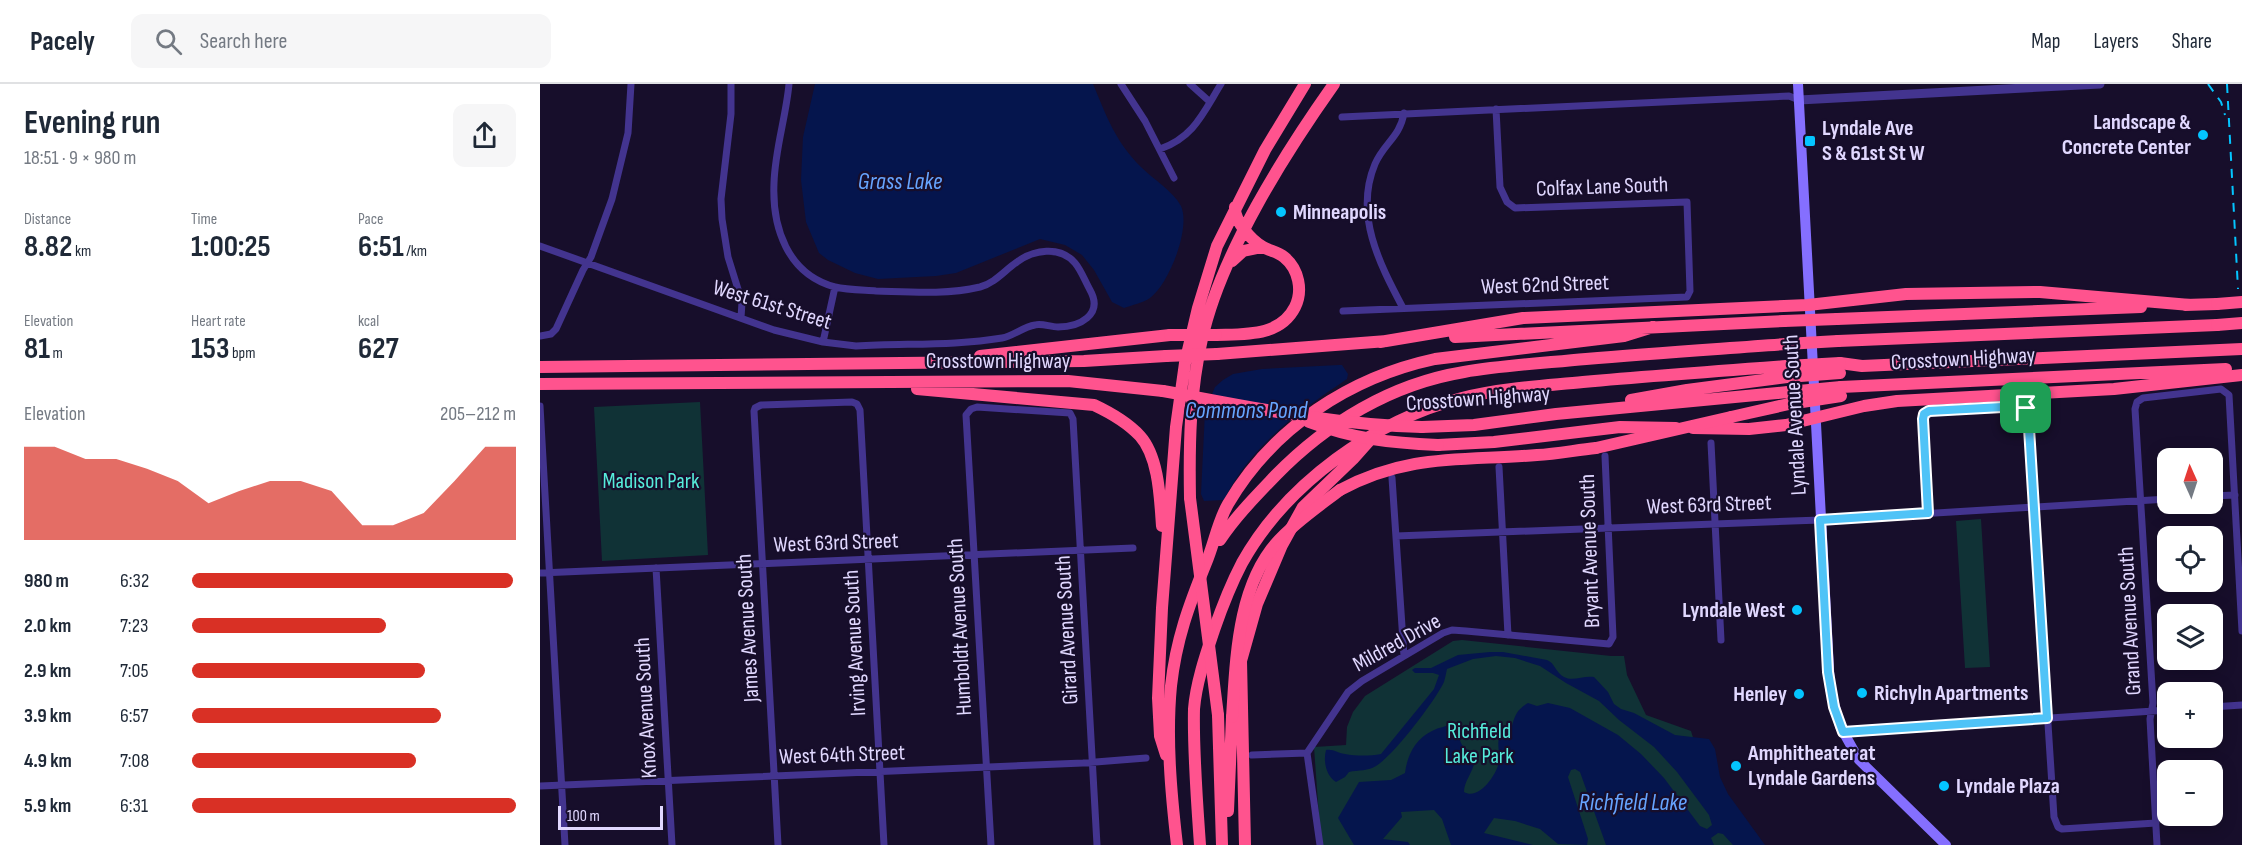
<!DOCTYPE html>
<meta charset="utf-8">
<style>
body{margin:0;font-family:"Sofia Sans Condensed",sans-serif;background:#f6f6f7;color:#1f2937;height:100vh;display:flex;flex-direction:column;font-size:22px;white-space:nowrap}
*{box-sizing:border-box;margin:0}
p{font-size:20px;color:#747a83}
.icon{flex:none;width:33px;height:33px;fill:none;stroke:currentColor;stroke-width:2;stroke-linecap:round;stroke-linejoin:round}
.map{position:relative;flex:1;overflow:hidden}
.details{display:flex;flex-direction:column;background:#fff;width:540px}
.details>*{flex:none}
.needle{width:39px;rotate:357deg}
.buttons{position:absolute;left:1617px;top:364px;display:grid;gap:12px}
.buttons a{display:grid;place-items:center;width:66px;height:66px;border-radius:12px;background:#fff;box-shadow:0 3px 15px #0003;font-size:30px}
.scale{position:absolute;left:18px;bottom:15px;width:105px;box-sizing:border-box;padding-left:6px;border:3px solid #e1d8ff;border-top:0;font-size:16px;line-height:21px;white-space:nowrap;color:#e1d8ff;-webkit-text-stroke:4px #170e2b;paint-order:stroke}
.pin{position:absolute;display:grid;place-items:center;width:51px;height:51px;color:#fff;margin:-26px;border-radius:12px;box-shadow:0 3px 9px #0006}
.round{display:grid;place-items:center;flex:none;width:63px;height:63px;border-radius:12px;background:#f6f6f7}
.summary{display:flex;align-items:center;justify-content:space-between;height:102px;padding:0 24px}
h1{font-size:33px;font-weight:700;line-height:45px}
.stats{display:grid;grid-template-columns:repeat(3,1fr);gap:9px;height:102px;padding:6px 24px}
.stats div{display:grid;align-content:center}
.stats b{font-size:30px;font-weight:700}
.stats small{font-size:16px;font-weight:400}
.stats p{font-size:16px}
.chart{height:168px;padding:12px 24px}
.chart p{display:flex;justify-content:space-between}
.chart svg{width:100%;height:108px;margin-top:6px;fill:#d93025;opacity:.7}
ul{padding:0 24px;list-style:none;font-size:20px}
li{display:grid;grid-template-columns:96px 72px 1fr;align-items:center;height:45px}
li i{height:15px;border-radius:8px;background:#d93025}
header{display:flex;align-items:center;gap:36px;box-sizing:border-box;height:84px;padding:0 30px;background:#fff;border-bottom:2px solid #e0e1e3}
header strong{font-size:28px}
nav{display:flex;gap:33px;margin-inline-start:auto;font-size:21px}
.search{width:420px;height:54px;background:#f6f6f7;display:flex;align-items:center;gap:15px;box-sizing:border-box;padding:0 21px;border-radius:12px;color:#747a83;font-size:22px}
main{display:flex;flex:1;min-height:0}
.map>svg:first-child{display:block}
</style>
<header>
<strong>Pacely</strong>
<div class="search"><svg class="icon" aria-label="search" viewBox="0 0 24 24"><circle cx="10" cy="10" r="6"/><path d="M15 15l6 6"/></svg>Search here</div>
<nav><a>Map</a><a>Layers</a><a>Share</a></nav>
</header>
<main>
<section class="details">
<div class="summary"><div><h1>Evening run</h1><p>18:51 · 9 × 980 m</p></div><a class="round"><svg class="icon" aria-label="share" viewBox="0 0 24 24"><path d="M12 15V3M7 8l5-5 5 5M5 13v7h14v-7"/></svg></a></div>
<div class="stats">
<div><p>Distance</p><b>8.82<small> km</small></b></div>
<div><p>Time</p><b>1:00:25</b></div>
<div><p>Pace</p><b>6:51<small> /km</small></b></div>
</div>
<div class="stats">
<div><p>Elevation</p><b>81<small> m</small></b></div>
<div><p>Heart rate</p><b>153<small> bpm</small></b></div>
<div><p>kcal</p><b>627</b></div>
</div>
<div class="chart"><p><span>Elevation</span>205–212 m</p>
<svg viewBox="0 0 160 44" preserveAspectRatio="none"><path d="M0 44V6L10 6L20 11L30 11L40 15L50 20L60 29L70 24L80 20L90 20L100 24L110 38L120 38L130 33L140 20L150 6L160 6V44z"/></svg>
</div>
<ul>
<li><b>980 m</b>6:32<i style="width:99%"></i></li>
<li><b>2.0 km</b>7:23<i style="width:60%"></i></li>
<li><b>2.9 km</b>7:05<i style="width:72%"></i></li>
<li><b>3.9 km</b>6:57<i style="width:77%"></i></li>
<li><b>4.9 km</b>7:08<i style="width:69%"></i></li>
<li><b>5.9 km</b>6:31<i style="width:100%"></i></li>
</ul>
</section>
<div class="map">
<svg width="1702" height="761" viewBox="0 0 1702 761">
<rect width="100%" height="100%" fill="#170e2b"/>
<path fill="#103236" d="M160,318L168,471L62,477L54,323Z
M1441,435L1450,583L1425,584L1416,437Z
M922,556L1071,572H1084L1087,591L1106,631L1151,647L1181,746L1216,761H781L774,663L806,661L807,643L813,628L825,612L913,557Z"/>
<path fill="#05154d" d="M275,0H553C567,33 575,57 601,83C614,96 633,107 641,122C651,144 629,200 610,214C603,219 592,221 584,224L572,218L554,186L542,171L525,161L500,155L416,189L396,192L338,195L315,189L288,176L279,169L266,138L261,96L263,53Z
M799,281H802L808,290L807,295C758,328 710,362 684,416L664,417L661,410L665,327L675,303L683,296L693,290L722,285Z
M950,568H963L1007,576C1015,579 1016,589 1024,593C1033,598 1044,591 1054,593L1068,608L1074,620L1081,625L1094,629L1135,651L1169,655L1175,665L1180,693L1188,710L1225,761H1193L1183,750L1178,749L1171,754L1174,761H1066L1040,688L1035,685L1031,686L1028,693L1048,755L1047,761L1018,760L1000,745L975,737L954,734L944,749L993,761H911L902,735L894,726L861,728L862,733L843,755L868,758L870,761H814L798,734L819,698L851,696L865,689C867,672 875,655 892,647C899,643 907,643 914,638L918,639C923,660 914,656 934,671C937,685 924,695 924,708C939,717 957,690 959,678C960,670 957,661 959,654C961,647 967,645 972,642C975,630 978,625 988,619L997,622L1008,619L1030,624L1078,651L1101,670L1124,694L1160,742L1167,745L1172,741L1169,731L1137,688L1114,663L1079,636L1059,617L1026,599L1000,582L975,574L956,572L933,575L907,585C906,590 905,594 904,598C895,617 854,671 836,682C829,687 818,686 809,688L805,693L796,698C786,692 783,677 786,666C794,665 797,669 805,670C816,672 830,672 841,670L894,605L899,591L893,589H875L872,586L875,584H891L918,571Z"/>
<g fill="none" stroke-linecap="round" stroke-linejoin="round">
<path stroke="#43348f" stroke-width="7" d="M191,0V30L181,115L182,135L188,173L202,218L201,234
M581,0L605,37L634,94
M650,0L670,18
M802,33L1249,12L1259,16
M620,65C654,53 663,29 681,0
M0,162L234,246L283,258L316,262C364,259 414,262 462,254C473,252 483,243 495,241C502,239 510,243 518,243C539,243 564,231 550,206C545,197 541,186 535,179C520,161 493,166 477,178C465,186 455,199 440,203C406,211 370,208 336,207C323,206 307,206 295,203C247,190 232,143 234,99C235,65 246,33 249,0
M863,224C839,179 814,130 835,80C844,59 860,53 864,29
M803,227L1147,213L1150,207L1147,118L975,124L967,118L960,103L956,25
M0,252L11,250L16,245L43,186L51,173L72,115L88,49L91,0
M283,258L295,203
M0,322L25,761
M1171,359L1181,556
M959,383L968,551
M852,394L864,572
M1672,412L1695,411
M1388,429L1383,335L1384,330L1389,327L1486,324L1488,328L1514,733L1518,743L1522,745L1616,739
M856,452L1280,436L1628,415
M116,484L132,761
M0,489L593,464
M1672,623L1702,621
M1303,648L1628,626
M767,669L808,608L822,597L903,549L912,546L926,547L1069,560L1073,553L1065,372
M767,669L780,761
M712,671L767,669
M0,702L543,679L606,674
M238,761L214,327L215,324L221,321L312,318L317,320L320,326L344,761
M451,761L426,331L431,325L437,323L530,329L533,335L557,761
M1617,761L1610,635L1613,619L1595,325L1597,318L1603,314L1681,305L1689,311L1702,547"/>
<path stroke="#43348f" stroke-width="9" d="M1259,16L1560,0"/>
<path stroke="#856fff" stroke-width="10" d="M1258,0L1290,604L1300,642L1319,676L1406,761"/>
<path stroke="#ff538e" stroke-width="12" d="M692,177L703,167L722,163
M1645,221L1677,220
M1297,235L1601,223
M676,251C704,250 740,253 755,223C763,207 759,185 744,173C738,168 730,167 723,163C711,156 694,137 695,123
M915,253L1244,237
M1298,257L1677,241
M840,258L983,234L1268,221L1366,210L1500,208L1650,221
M677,270L847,257
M440,272L630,251
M1300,279L1322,282L1702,265
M0,283L544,277L626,272
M0,300L528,297L623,307
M1301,303L1686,285
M377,305L554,321C571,329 588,339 600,352C619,373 620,415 622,442
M1091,316L1147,306L1247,293
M1191,333L1249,320
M882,343L934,341L1016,330L1248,308
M1153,344L1209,345L1246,341L1324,322L1357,317L1574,305L1702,291
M898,361L954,358L1080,343L1136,344
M800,406C869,369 923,377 997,371C1017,370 1036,366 1056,364
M650,414C649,360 650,307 662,255C680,172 745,69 794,0
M680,456C696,432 716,412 736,391C787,339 851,300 924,288C964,281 1005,279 1046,275C1113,269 1179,265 1246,260
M678,631L682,761
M626,671L620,652L618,614L622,524L636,343L645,279L658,224L677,162L725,66L765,0
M688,727L692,633
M637,761C631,709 626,654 631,602C636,556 649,521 666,479C674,460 678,437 688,420C733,343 811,293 895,275L1084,252L1113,243
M660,761C657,718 653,667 654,625C656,599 666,570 674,546C682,523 691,500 702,479C746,400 835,336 922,314C962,304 1003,302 1043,298C1111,292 1179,287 1247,282
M705,761L701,577L717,520L742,461L763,423L813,375L829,357"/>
<path stroke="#04c5ff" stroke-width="2" stroke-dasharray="9 8" stroke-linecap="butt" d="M1668,0L1681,18L1685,31
M1687,0L1698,205"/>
<path stroke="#ff538e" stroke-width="12" d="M1677,220L1702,218
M1244,237L1297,235
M1677,241L1702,239
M630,251H676
M1246,260L1298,257
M626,272L677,270
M1247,282L1300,279
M1247,293L1300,289
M623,307C709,323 794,341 882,343
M1248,308L1301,303
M1249,320L1301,312
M769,338C814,355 851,359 898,361
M1056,364L1191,333
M650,414L678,631
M692,633C696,575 697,501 739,456C757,437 779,422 800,406"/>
</g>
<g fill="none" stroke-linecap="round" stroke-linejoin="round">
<defs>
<path id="route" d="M1481,322L1486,324L1488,328L1507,634L1303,648L1294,623L1288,588L1280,436L1388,429L1383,335L1384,330L1389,327Z"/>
</defs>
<use href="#route" stroke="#fff" stroke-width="12"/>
<use href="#route" stroke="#4fc3f7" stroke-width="8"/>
</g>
<g fill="#04c5ff" stroke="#170e2b" stroke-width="2">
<circle cx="1663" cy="51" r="6"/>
<rect x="1264" y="51" width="12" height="12" rx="3"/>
<circle cx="741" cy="128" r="6"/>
<circle cx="1257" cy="526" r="6"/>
<circle cx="1322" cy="609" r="6"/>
<circle cx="1259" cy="610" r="6"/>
<circle cx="1196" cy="682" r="6"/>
<circle cx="1404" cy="702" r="6"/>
</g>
<g text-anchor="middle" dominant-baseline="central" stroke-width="4.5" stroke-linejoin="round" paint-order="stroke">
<g font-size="22" font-weight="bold" fill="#e1d8ff" stroke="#170e2b" text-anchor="start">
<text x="1651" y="38" text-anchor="end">Landscape &amp;<tspan x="1651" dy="25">Concrete Center</tspan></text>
<text x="1282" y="44">Lyndale Ave<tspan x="1282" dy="25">S &amp; 61st St W</tspan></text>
<text x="753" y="128">Minneapolis</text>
<text x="1245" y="526" text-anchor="end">Lyndale West</text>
<text x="1334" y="609">Richyln Apartments</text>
<text x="1247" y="610" text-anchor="end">Henley</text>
<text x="1208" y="669">Amphitheater at<tspan x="1208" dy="25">Lyndale Gardens</tspan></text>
<text x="1416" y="702">Lyndale Plaza</text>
</g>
<g font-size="22" fill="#e1d8ff" stroke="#170e2b">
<text transform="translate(1062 103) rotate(-2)">Colfax Lane South</text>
<text transform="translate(1005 201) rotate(-2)">West 62nd Street</text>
<text transform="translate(232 221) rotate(17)">West 61st Street</text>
<text transform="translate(1423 275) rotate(-3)">Crosstown Highway</text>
<text x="458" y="277">Crosstown Highway</text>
<text transform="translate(938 315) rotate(-4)">Crosstown Highway</text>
<text transform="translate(1255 331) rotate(-93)">Lyndale Avenue South</text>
<text transform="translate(1169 421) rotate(-2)">West 63rd Street</text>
<text transform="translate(296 459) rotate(-2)">West 63rd Street</text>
<text transform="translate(1050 467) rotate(-92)">Bryant Avenue South</text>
<text transform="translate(1590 537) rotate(-93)">Grand Avenue South</text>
<text transform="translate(420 543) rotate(-93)">Humboldt Avenue South</text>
<text transform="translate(208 544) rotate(-93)">James Avenue South</text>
<text transform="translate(527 546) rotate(-93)">Girard Avenue South</text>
<text transform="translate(315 559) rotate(-93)">Irving Avenue South</text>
<text transform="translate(857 559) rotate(-29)">Mildred Drive</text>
<text transform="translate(106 624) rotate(-93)">Knox Avenue South</text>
<text transform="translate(302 671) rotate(-2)">West 64th Street</text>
</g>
<g font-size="22" fill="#56ecdb" stroke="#170e2b">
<text x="111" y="397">Madison Park</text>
<text x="939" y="647">Richfield<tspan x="939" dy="25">Lake Park</tspan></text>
</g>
<g font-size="24" font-style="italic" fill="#66a4ff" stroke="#170e2b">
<text x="360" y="97">Grass Lake</text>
<text x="706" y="326">Commons Pond</text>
<text x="1093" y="718">Richfield Lake</text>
</g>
</g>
</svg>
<div class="buttons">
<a><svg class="needle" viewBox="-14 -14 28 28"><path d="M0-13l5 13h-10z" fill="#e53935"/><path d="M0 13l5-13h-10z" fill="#747a83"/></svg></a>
<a><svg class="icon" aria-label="locate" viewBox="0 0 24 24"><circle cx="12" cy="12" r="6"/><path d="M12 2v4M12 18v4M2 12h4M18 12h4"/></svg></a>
<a><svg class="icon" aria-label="layers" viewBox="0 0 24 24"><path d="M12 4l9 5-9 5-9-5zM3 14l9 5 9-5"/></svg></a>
<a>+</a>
<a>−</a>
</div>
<div class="scale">100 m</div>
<div class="pin" style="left:1486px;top:324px;background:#1e9e55"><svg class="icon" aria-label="arrive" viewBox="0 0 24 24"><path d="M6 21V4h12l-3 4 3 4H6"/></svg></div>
</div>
</main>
